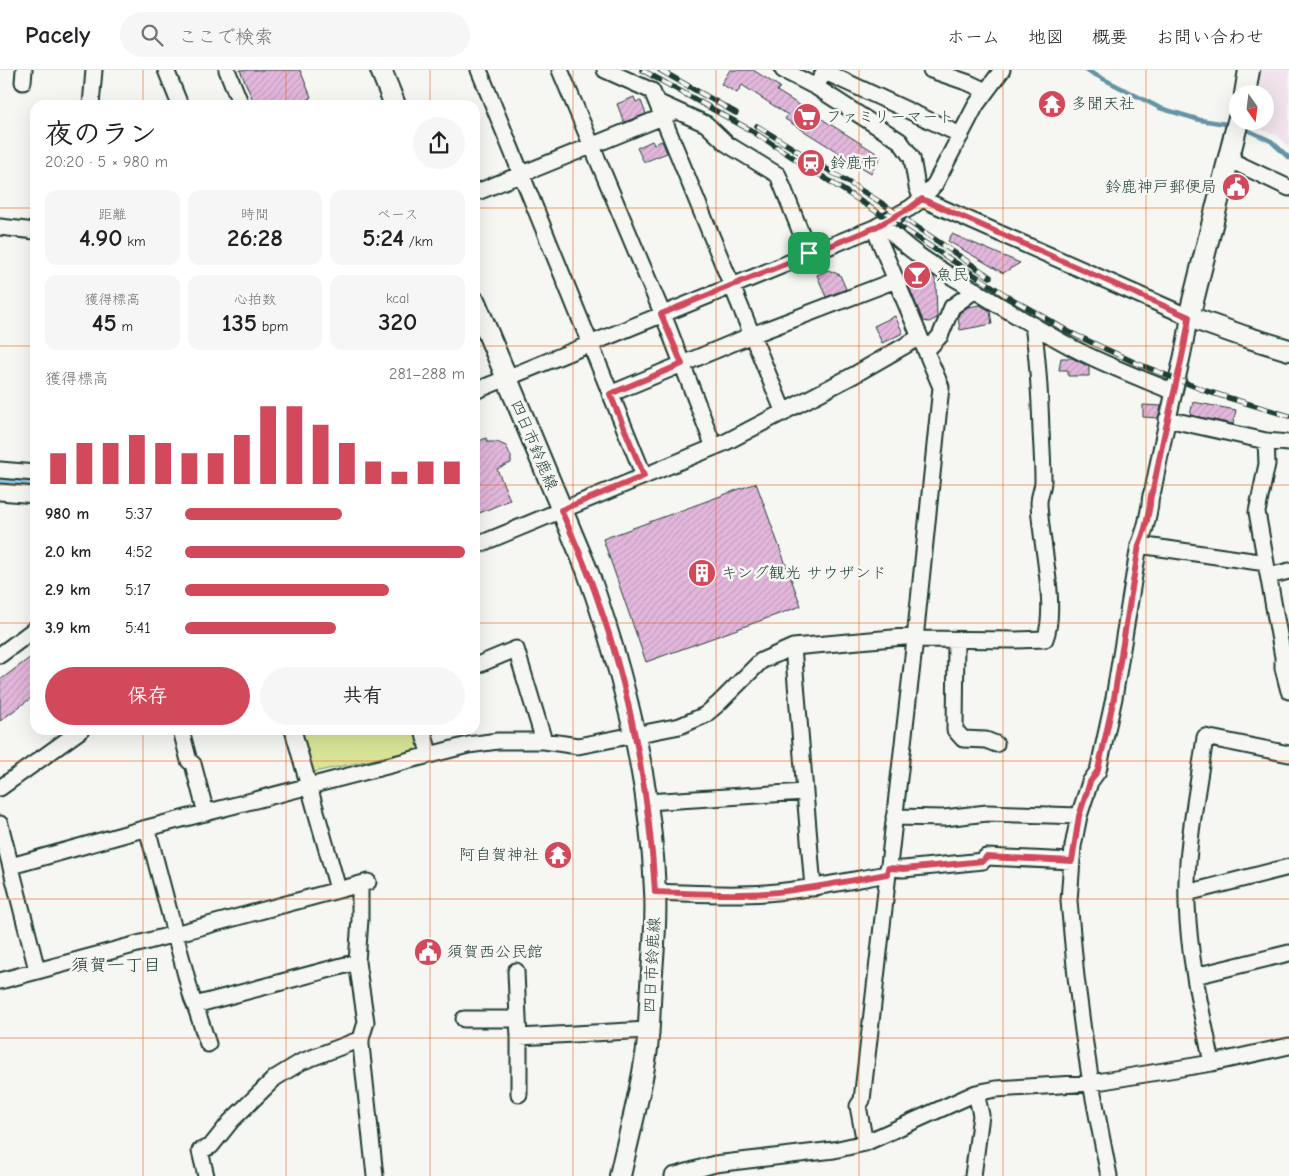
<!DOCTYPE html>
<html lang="ja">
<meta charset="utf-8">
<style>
body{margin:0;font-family:"Comic Neue","Klee One",sans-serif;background:#f6f6f6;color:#202124;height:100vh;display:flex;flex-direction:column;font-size:19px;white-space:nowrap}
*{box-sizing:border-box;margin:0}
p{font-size:16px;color:#757577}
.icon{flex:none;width:28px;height:28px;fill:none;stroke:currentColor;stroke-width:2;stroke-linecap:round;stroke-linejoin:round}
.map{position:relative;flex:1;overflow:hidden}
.sheet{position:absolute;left:30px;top:30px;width:450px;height:635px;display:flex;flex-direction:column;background:#fff;border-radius:15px;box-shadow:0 5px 20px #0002}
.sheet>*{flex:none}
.needle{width:32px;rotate:166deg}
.buttons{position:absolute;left:1229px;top:15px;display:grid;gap:10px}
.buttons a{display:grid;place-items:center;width:45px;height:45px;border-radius:50%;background:#fff;box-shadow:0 5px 20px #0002;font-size:25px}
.pin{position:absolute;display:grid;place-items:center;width:42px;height:42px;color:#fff;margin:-21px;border-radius:10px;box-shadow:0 2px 8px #0006}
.round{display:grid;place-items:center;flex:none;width:52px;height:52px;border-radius:26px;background:#f6f6f6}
.summary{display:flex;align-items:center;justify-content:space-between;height:85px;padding:0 15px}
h1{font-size:28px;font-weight:600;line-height:38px}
.figures{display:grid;grid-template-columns:repeat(3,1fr);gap:8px;height:85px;padding:5px 15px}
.figures div{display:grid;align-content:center;border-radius:12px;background:#f6f6f6;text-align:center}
.figures b{font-size:25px;font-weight:600}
.figures small{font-size:14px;font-weight:400}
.figures p{font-size:14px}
.chart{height:140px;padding:10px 15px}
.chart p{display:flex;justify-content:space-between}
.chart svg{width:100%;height:90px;margin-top:5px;stroke:#d1495b;stroke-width:6}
.cta{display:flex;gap:10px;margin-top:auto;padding:10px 15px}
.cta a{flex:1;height:58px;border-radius:30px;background:#d1495b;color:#fff;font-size:20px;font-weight:600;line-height:58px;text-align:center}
.cta a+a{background:#f6f6f6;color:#202124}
ul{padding:0 15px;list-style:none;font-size:16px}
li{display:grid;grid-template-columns:80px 60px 1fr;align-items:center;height:38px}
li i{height:12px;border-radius:6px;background:#d1495b}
header{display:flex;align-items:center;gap:30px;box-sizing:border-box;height:70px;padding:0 25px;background:#fff;border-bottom:1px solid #e0e0e0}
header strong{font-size:24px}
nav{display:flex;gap:28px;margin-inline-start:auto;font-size:18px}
.search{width:350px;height:45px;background:#f6f6f6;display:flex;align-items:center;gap:12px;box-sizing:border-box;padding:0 18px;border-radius:28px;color:#757577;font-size:19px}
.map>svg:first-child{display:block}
</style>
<header>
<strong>Pacely</strong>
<div class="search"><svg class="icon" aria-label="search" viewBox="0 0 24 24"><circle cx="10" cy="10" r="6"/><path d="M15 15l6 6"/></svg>ここで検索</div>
<nav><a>ホーム</a><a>地図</a><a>概要</a><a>お問い合わせ</a></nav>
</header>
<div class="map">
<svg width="1289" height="1106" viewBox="0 0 1289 1106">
<defs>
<pattern id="building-hatch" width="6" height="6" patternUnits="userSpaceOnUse" patternTransform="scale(1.25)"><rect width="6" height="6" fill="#e3b7dc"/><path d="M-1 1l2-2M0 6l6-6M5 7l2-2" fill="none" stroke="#c29ebd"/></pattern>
</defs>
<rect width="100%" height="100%" fill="#f6f6f2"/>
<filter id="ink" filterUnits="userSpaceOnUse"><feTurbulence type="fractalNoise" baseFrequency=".02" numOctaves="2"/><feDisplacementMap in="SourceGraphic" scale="10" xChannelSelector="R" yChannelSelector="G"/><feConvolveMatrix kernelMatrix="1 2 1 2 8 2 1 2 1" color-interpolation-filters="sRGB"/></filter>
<g filter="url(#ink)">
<path fill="#f0e3eb" d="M1258,0H1289V78L1278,66L1243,52L1265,51V24H1256Z"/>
<path fill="#d8e598" stroke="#7c9166" d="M299,660H417L422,675L416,680L310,703Z"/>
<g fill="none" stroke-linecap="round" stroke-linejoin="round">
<path stroke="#6494a6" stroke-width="4.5" d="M1086,0L1160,38L1200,50L1233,55
M1243,58L1271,71L1289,88"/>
<path stroke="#92cef2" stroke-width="28" d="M0,411L35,415"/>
</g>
<path fill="url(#building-hatch)" stroke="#1f3d34" d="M240,0H300L311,27L309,28L312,35H255Z
M730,0H753L780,17L777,21L881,86L871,103L785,49L788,45L742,15L737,23L721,14Z
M1057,22L1062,43L1047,47L1042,26Z
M634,27L636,32L641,31L646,44L624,52L617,34Z
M652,71L654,74L662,71L667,83L644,92L637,78Z
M952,164L1020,193L1003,203L948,171Z
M828,200L840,205L846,219L826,227L817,205Z
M923,200L934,206L936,214L937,248L929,252L923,251L905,207Z
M980,235L990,241L992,254L960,260L958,247L960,243L968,237Z
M895,246L903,263L882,273L874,256Z
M1061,288H1072L1089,297V306H1068V300H1059Z
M1193,332L1236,340L1233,354L1190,345Z
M1143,335L1161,336L1158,348L1143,347Z
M486,368L487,372H497L506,376L511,386V393L497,399L510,430L475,445V373Z
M756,413L801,536L646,592L603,469Z
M35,584V625L0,651V610Z"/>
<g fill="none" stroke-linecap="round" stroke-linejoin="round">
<defs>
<path id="minor" d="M166,0L180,35
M227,0L241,35
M479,0L644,406
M560,0L668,257L714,377
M605,0L652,21L784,343
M783,0L816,17
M825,0L816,17L900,71L912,88L917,117L922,129L1189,247C1185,282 1175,315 1168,349C1162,372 1158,396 1153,420C1149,427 1151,433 1149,440C1147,452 1144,464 1139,475L1114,628L1098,701L1090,712L1079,746L1073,776L1069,831L1076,907L1083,961L1091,1013L1109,1106
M931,0L969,13L986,21
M825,2L961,65
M23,12L24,0
M657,32L706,54L727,74L778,105L809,183
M91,35L94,0
M1228,89L1289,118
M475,123L672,43
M883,153C906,181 941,200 971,218C1005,239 1038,259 1073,278C1105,295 1140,308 1174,322
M0,157L35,161
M926,281L940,266L952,237L975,220
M475,321L874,158L910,138L922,129L935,114L976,35L1002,0
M610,324L752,265L896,210
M1167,349L1266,371L1289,373
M0,400L35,403
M0,422L35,425
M1139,475L1266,493L1283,587V598L1289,621
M475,476L724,373L854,305L920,267
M1266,493L1257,442L1267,394L1266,371
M1269,506L1289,501
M915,569L1016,570L1045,569C1058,537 1040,470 1039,433C1039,426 1043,418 1043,411C1043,395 1042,378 1041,361C1040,326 1038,291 1033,255
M956,570L955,660L963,669L986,670L996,674
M793,577L805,722
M0,585L35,559
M475,596L516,579L544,671
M181,660L189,691L193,694L206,743
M293,660L338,819
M423,660L429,684
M0,718L81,660
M647,732L805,722L813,818
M894,747L944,748L987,743L1079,746
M0,754L37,900
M147,758L192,928L195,935L357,892
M11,796L147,758L468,675L498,671H544L578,676L680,656L705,645L718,634L761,591L793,577L915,566
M888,798L904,799L983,791L986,787L1072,791
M360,814V849L357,892L366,952L361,969V975L375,1106
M655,822C692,823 729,826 766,823C807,820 847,811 887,804
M1187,823L1289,797
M516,901L518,949
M1195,906L1289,883
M0,911L368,812
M195,935L208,974
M464,949H518L519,967L648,960
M519,967V1024
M1212,993C1201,940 1189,888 1187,834C1185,778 1198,721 1205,667L1289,684
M865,1073L858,1036L862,1030L915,569L941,317L874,158
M206,1106L200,1081L211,1076L231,1051L275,1008L301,992L361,969
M673,1106L715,1094L834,1080L865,1073L976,1023L996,1019L1091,1013L1212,993L1289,976
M973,1106L981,1045L976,1023"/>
<path id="major" d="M381,0L395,35
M1245,24L1249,0
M1238,51L1189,247L1246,267L1289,280
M475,232L587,500C624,603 651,711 655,821C657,853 653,884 651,916C649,941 650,967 645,991C639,1030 628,1068 620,1106"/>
</defs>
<use href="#minor" stroke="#1f3d34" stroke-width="19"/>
<use href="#major" stroke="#1f3d34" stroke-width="24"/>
<use href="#minor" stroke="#f6f6f2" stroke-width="15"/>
<use href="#major" stroke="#f6f6f2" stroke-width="20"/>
<defs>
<path id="rail" d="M642,0L752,61L1007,226L1069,262L1136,293L1206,321L1289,346
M660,0L736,43
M757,56L880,132L990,207"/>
</defs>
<use href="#rail" stroke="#1f3d34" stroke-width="5.5"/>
<use href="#rail" stroke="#f6f6f2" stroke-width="4" stroke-dasharray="11" stroke-linecap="butt"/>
</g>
</g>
<g fill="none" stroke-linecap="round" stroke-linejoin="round" filter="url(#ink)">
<defs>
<path id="route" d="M922,129L1189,247C1185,281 1175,315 1168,349C1162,372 1158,396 1153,420C1149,427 1151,433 1149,440C1147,452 1144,464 1139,475L1114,628L1098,700L1090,712L1079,746L1072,791L986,787L983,791L904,799L888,798L887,804C847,811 807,820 766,823C729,826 692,823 655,822C649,722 631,623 597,528C587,498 574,469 561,440L644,406L610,324L682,294L661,244L874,158L910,138Z"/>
</defs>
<use href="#route" stroke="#fff" stroke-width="10"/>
<use href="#route" stroke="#d1495b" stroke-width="6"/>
</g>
<path fill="none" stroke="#e8590c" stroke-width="1" stroke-opacity="0.55" d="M143,0V35M286,0V35M430,0V35M573,0V1106M716,0V1106M859,0V1106M1003,0V1106M1146,0V1106M0,138H35M475,138H1289M0,276H35M475,276H1289M0,415H35M475,415H1289M0,553H35M475,553H1289M143,660V1106M286,660V1106M430,660V1106M0,691H1289M0,829H1289M0,968H1289"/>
<defs>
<symbol id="temple-disc" viewBox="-11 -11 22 22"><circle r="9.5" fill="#d1495b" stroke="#f6f6f2"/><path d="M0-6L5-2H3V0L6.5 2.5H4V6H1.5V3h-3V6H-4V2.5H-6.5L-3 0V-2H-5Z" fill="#fff"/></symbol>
<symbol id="supermarket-disc" viewBox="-11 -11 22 22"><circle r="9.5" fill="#d1495b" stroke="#f6f6f2"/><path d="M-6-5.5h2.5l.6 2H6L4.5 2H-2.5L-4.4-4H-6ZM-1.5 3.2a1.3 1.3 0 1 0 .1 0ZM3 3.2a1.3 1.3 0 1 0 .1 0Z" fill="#fff"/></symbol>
<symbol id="station-disc" viewBox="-11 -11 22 22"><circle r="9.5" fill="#d1495b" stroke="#f6f6f2"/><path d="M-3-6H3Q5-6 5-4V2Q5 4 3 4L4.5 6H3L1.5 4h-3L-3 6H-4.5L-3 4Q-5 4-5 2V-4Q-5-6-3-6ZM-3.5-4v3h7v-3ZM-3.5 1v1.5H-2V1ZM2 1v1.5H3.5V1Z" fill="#fff"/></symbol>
<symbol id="civic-disc" viewBox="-11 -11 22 22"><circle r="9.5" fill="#d1495b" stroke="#f6f6f2"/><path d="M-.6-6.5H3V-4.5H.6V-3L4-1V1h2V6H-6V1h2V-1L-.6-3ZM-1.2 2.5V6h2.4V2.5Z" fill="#fff"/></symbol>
<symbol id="bar-disc" viewBox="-11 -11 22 22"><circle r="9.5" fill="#d1495b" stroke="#f6f6f2"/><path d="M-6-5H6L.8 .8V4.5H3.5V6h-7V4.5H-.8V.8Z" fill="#fff"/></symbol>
<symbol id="building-disc" viewBox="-11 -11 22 22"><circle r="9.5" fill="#d1495b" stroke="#f6f6f2"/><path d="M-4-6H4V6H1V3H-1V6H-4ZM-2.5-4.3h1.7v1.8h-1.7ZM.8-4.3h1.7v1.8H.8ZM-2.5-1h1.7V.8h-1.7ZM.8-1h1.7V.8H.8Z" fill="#fff"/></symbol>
</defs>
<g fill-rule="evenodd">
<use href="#temple-disc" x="1036" y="18" width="32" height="32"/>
<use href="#supermarket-disc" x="791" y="31" width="32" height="32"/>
<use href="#station-disc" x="795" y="77" width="32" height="32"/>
<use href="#civic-disc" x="1220" y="101" width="32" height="32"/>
<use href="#bar-disc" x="901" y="189" width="32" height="32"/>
<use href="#building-disc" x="686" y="487" width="32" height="32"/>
<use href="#temple-disc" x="542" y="769" width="32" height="32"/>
<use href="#civic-disc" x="412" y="866" width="32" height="32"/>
</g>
<g text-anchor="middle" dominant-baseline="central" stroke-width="5" stroke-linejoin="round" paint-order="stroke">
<g font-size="16" fill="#1f3d34" stroke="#f6f6f2" text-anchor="start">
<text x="1071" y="34">多聞天社</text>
<text x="826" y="47">ファミリーマート</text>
<text x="830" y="93">鈴鹿市</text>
<text x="1217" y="117" text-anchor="end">鈴鹿神戸郵便局</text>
<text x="936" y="205">魚民</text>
<text x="721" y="503">キング観光 サウザンド</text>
<text x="539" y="785" text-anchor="end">阿自賀神社</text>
<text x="447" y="882">須賀西公民館</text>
</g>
<g font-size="16" fill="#1f3d34" stroke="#f6f6f2">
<text transform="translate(534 375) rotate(67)">四日市鈴鹿線</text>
<text transform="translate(652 895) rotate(-87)">四日市鈴鹿線</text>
</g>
<g font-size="18" fill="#1f3d34" stroke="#f6f6f2">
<text x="116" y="895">須賀一丁目</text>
</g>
</g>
</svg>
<div class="buttons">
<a><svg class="needle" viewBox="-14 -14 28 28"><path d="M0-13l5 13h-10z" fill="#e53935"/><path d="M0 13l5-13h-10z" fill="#757577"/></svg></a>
</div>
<div class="pin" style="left:809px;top:183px;background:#1e9e55"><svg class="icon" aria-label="arrive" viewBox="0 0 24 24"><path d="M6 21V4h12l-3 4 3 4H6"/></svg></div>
<section class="sheet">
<div class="summary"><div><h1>夜のラン</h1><p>20:20 · 5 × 980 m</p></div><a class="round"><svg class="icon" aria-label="share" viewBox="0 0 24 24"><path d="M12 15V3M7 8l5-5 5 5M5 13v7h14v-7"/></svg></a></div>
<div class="figures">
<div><p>距離</p><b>4.90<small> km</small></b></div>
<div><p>時間</p><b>26:28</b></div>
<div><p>ペース</p><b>5:24<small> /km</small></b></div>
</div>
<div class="figures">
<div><p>獲得標高</p><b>45<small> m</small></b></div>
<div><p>心拍数</p><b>135<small> bpm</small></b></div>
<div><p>kcal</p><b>320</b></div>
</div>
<div class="chart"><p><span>獲得標高</span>281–288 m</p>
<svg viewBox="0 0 160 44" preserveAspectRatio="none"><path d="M5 44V29M15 44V24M25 44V24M35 44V20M45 44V24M55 44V29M65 44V29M75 44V20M85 44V6M95 44V6M105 44V15M115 44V24M125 44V33M135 44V38M145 44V33M155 44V33"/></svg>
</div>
<ul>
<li><b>980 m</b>5:37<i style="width:56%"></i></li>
<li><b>2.0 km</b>4:52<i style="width:100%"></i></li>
<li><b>2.9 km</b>5:17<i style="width:73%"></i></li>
<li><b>3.9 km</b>5:41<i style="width:54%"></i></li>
</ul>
<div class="cta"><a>保存</a><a>共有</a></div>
</section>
</div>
